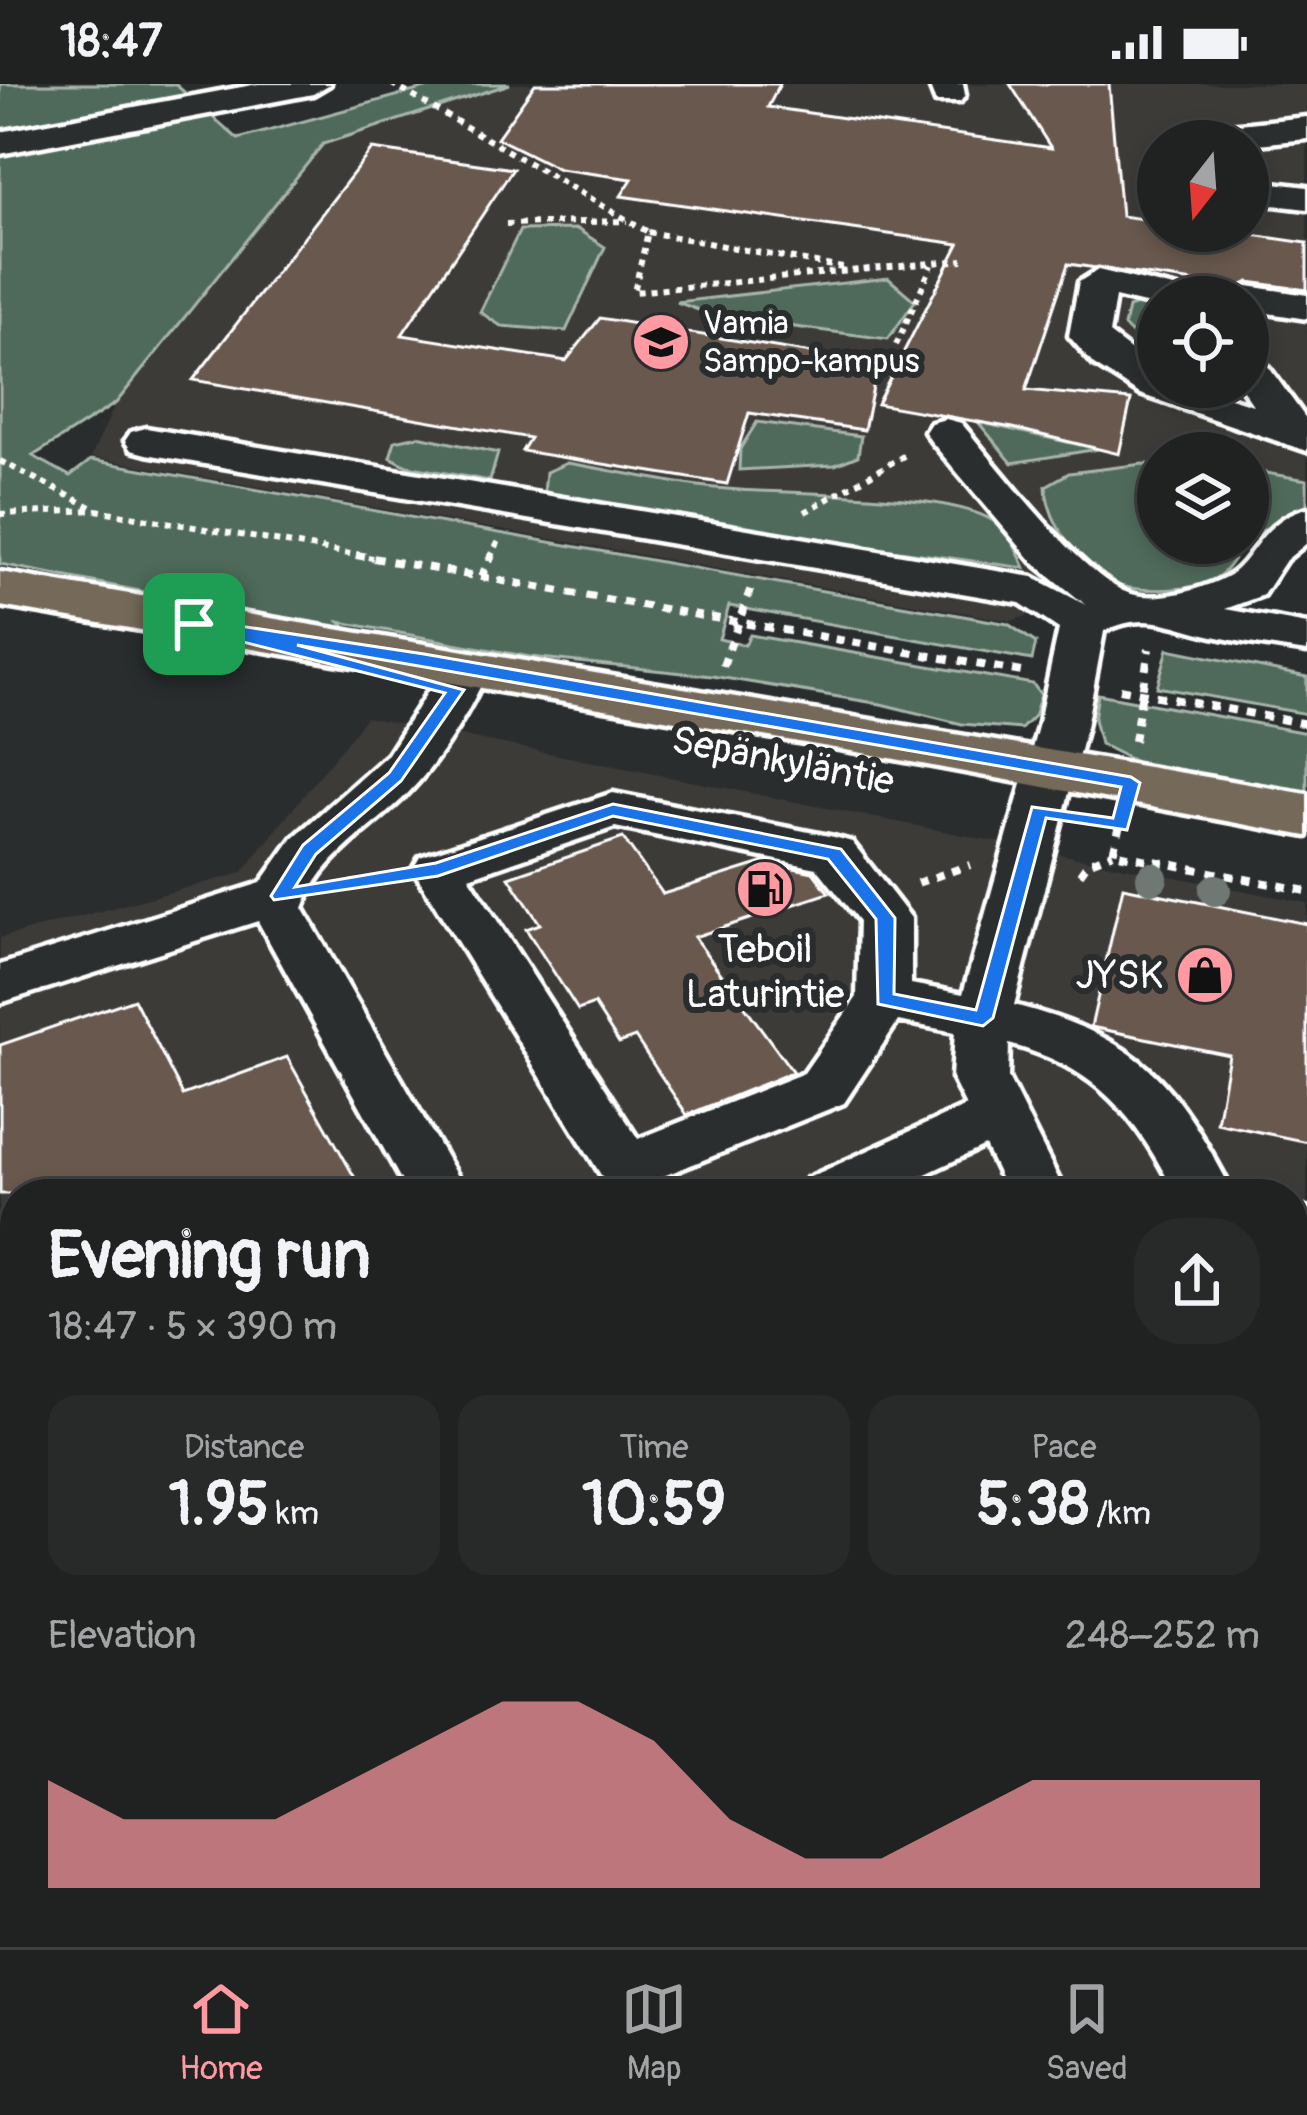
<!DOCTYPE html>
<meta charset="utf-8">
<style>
body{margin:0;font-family:Pangolin,sans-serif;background:#282a2a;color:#f1f3f6;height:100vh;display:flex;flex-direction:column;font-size:45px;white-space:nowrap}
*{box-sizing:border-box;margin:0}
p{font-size:39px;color:#a2a4a5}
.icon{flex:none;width:66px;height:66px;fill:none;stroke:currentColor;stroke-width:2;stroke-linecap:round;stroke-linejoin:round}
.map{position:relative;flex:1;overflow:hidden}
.panel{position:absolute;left:0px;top:1095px;width:1308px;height:768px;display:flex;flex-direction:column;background:#202222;border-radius:48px 48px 0 0;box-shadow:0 6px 18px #0003,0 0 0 3px #3d3f40}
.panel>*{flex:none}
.needle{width:78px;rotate:197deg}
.tools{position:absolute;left:1137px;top:36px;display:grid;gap:24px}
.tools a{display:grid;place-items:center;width:132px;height:132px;border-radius:50%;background:#202222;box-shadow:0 6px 18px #0003,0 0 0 3px #3d3f40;font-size:60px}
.pin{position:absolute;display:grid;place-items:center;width:102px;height:102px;color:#fff;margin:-51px;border-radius:24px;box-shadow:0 6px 18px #0006}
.round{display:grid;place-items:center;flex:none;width:126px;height:126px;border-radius:48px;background:#282a2a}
.overview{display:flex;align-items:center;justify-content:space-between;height:204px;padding:0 48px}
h1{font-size:66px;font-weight:700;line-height:90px}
.figures{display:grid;grid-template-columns:repeat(3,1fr);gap:18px;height:204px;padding:12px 48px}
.figures div{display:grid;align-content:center;border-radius:30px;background:#282a2a;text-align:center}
.figures b{font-size:60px;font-weight:700}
.figures small{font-size:33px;font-weight:400}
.figures p{font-size:33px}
.chart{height:336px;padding:24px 48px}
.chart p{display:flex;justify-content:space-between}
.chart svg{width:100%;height:216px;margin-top:12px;fill:#ff9aa2;opacity:.7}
.status{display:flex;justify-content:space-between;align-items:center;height:84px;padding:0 60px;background:#202222;direction:ltr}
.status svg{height:33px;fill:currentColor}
.dock{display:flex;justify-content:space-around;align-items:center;height:168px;border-top:3px solid #3d3f40;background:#202222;font-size:33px;color:#a2a4a5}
.dock a{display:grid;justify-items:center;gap:6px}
.dock .on{color:#ff9aa2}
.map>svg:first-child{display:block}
</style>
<div class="status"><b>18:47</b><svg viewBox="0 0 49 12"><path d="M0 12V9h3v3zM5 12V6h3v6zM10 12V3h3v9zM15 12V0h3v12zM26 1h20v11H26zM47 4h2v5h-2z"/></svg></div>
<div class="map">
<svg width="1307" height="1863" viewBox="0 0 1307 1863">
<rect width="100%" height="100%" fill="#2a2d2e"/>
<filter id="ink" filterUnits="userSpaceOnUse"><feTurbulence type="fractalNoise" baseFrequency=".00833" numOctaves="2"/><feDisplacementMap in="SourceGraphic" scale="24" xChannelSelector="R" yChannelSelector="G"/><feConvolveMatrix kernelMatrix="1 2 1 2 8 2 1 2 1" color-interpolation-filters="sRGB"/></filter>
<g filter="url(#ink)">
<path fill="#3c3a38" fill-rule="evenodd" d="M510,0H1307V404L1248,437V369H1158V459L1149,492L1011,537L91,373L116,319L323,60ZM1158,57H1248V147H1158ZM1158,213H1248V303H1158Z
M366,633L1307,819V1863H188L182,1848H1293V1110H15V1442L0,1404V854L242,789Z"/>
<path fill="#4f6b5a" stroke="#a7b5ac" stroke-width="3" d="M0,0H175L238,55L440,0H510L323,60L116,319L33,372L70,392L91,376L1008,540L1036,559L1032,576L729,522L719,555L745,561L750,551L1033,600L1041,611L1034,632L1021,645L962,640L881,620L712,592L530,573L340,538L351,548L0,480Z
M577,145L605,163L566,247L501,242L480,228L520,146Z
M888,194L915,217L888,255L717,233L677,218Z
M1139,220L1158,228V276L1124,242L1128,224Z
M757,338L861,352L858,372L835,381L739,386L740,365Z
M978,338L1098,365L1012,379Z
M418,352L498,369L490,397L407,382L390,373L395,357Z
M567,379C624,388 682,403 740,406C796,410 951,408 995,438C1010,449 1018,468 1025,484L794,453L544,409L546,388Z
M1143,380L1158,381V459H1244C1236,471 1227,489 1214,495C1189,508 1130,510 1104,496C1077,483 1046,431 1046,402L1069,389Z
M1248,386L1307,396V426L1282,434L1248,456Z
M1168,565L1307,593V630L1157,603Z
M1098,610L1307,649V714L1148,684L1100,660L1094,635Z
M0,1720L15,1762V1848H46L51,1863H0Z"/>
<path fill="#67594e" stroke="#fff" stroke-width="3" d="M535,0H780L768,23L1051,64L1010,0H1109L1121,132L1158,137V147H1224L1307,159V206L1249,198L1236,204L1068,180L1026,306L1131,316L1119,370L1013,344L877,320L959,160L621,112L632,95L559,85L497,54Z
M372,65L513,85L402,251L566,277L600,234L878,280L864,346L749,329L727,400L522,367L530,354L193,296Z
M623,754L663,810L765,778L813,788L829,809L694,853L793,988L687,1031L635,953L619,959L594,920L578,926L526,845L540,840L509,793Z
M1123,803L1307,840V1058L1217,1039L1229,971L1091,943Z
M134,915L183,1011L287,973L364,1110H0V961Z"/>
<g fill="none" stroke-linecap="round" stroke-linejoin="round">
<defs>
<path id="minor" d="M258,0H330L313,10L0,70V48Z
M929,0H963L965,11L960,18H936Z
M1307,33V55L1248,61L1163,57L1181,46Z
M1248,96L1307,103V125L1248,118Z
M1098,186L1178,205L1183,213H1158V223L1115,213L1109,250L1158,287V303H1193L1253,321L1241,303H1248V271L1262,274L1307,336V367L1140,310L1094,281L1069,252L1079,198Z
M1248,202L1307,211V235L1248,226V213H1229Z
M946,335L961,339C996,380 1081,492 1128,509C1156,519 1200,506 1226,493C1253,480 1260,436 1307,424V459L1286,476L1263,511L1225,525L1307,540V568C1276,563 1244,559 1213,552C1172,543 1147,526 1104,547L1086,643L1014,921C1143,955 1174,997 1234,1110H1176C1135,1032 1099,984 1009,960L1008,994L1066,1110H1008L985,1062L883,1110H799L808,1094L966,1022L952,994L955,948L898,937L844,1019L646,1099L626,1105L606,1099L413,785L420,773L613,709L834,753L852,758L911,834V900L963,910L1038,643L1059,545L1020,519L146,370L131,366L125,357L131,348L146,344L1033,493L1086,521L1033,478L931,357L925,348L931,339ZM615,743L817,784L859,837L857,913L804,989L638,1055L469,793Z
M467,568L484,573L490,583C469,627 443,673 409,708C371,747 322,771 303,824L467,1110H409L258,837L0,919V881L261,799L293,754L388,670L450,573Z
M1307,1124V1170L1293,1173V1127Z
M1307,1345V1399L1293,1403V1349Z
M1293,1496L1307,1501V1575L1293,1570Z
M1164,1848H1242L1249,1863H1171Z"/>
<path id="major" d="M0,488L1307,710V752L863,669L0,522Z
M1293,1675L1307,1681V1800L1293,1794Z"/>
</defs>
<use href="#minor" stroke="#fff" stroke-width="9"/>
<use href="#major" stroke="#fff" stroke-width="9"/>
<path stroke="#fff" stroke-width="6" stroke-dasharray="6 6" stroke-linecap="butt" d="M392,0L648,148L634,208L963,176
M506,140L627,137
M648,148L848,185
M896,261L932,181
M0,377L95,425
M805,428L907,370
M0,430L96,426L373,474
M490,474L499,457"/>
<path stroke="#fff" stroke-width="8" stroke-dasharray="9 9" stroke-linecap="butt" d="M356,471L1022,588
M481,493L492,471
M723,582L752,501
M1120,605L1307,640
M1134,657L1149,565
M1120,741L1113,769L1307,807
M1080,790L1088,779L1113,769
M917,799L970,781
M351,800L389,794"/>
<path stroke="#fff" stroke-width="9" stroke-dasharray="10 10" stroke-linecap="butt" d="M0,1202L15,1240
M0,1662L15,1702
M69,1848L75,1863"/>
<use href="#minor" fill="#2a2d2e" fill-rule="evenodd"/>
<use href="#major" fill="#746a5a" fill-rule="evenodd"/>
</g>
<g fill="#6f7873">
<circle cx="1152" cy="794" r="16"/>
<circle cx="1215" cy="806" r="16"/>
</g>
</g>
<path fill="#1a73e8" stroke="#fff" stroke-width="3" fill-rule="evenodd" d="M194,535L424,570L1131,693L1140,699L1127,746L1046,734L993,934L983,942L878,920L876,835L828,775L613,732L438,792L274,816L271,812L303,761L389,689L445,609L188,544ZM297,561L1121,703L1113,734L1032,723L976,926L894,910L895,834L841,765L613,720L436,779L295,803L316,770L401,697L464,606Z"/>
<defs>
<symbol id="school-disc" viewBox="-11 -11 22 22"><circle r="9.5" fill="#ff9aa2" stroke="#2a2d2e"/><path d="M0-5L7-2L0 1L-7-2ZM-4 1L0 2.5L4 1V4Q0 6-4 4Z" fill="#111"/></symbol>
<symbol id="fuel-disc" viewBox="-11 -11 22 22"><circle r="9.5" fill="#ff9aa2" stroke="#2a2d2e"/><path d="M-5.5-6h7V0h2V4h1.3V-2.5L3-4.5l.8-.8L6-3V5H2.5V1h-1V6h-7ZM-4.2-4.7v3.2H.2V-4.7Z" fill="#111"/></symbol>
<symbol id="shop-disc" viewBox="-11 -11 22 22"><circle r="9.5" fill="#ff9aa2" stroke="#2a2d2e"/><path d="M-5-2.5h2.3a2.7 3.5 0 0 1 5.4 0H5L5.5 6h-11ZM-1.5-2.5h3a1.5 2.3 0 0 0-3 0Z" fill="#111"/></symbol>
</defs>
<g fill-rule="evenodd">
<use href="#school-disc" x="628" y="225" width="66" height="66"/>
<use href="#fuel-disc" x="732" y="772" width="66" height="66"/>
<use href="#shop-disc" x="1172" y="858" width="66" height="66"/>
</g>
<g text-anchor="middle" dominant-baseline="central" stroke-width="12" stroke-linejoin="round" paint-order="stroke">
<g font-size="33" fill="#fff" stroke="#2a2d2e" text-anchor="start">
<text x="703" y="239">Vamia<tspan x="703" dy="38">Sampo-kampus</tspan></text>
</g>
<g font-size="39" fill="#fff" stroke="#2a2d2e">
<text transform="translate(783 677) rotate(11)">Sepänkyläntie</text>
</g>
<g font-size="39" fill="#fff" stroke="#2a2d2e">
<text x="765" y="865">Teboil<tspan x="765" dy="45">Laturintie</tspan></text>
<text x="1163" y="891" text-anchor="end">JYSK</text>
</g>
</g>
</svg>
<div class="tools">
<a><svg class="needle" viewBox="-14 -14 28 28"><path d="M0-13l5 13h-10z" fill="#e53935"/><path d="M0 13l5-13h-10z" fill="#a2a4a5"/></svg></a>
<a><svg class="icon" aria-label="locate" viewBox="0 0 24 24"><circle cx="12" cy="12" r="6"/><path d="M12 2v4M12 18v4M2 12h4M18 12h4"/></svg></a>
<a><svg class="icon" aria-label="layers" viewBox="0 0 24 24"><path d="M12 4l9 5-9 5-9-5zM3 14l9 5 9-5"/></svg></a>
</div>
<div class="pin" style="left:194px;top:540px;background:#1e9e55"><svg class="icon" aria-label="arrive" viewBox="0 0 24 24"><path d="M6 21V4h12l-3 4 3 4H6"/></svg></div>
<section class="panel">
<div class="overview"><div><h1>Evening run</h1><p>18:47 · 5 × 390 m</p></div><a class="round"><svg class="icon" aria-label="share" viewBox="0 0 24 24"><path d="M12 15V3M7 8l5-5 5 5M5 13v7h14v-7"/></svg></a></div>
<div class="figures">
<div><p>Distance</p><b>1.95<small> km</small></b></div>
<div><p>Time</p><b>10:59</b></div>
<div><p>Pace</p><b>5:38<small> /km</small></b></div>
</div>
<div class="chart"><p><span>Elevation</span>248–252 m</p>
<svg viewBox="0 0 160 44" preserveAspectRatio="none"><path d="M0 44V22L10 30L20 30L30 30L40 22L50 14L60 6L70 6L80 14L90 30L100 38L110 38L120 30L130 22L140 22L150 22L160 22V44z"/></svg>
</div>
</section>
</div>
<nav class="dock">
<a class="on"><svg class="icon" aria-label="home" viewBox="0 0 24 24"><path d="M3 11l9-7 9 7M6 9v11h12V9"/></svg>Home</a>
<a><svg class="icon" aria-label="map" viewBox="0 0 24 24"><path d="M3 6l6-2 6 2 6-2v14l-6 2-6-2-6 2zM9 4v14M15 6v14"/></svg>Map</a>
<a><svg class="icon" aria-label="saved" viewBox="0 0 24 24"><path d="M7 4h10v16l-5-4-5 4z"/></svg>Saved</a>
</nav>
